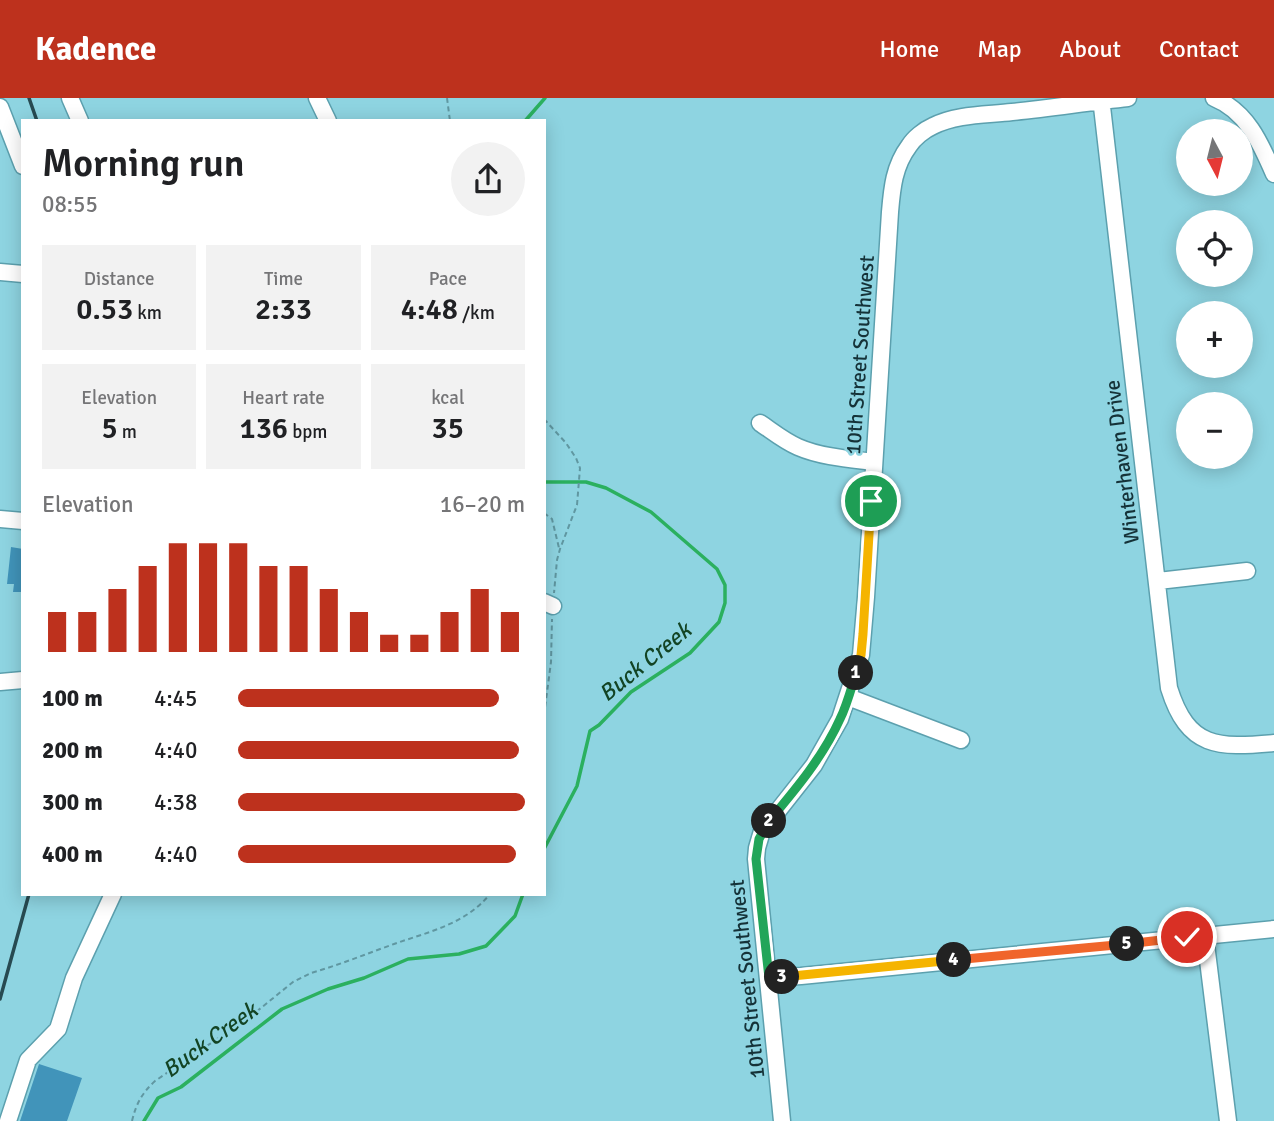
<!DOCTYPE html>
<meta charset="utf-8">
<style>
body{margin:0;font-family:Signika,sans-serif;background:#f2f2f2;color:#202124;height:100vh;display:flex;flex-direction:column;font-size:26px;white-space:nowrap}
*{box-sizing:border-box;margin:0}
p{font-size:23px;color:#757577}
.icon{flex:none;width:38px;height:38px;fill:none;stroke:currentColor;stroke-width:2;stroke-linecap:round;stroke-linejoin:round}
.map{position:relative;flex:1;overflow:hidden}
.sheet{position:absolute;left:21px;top:21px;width:525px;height:777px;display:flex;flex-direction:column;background:#fff;border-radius:0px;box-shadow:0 4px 18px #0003}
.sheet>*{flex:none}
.needle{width:46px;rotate:173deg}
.buttons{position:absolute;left:1176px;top:21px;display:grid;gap:14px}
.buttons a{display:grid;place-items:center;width:77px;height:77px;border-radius:50%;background:#fff;box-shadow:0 4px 18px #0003;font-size:35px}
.pin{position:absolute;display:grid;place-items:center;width:60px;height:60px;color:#fff;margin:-30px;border:4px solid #fff;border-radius:50%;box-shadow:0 2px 7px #0007}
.km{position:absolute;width:35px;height:35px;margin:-18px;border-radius:50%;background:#222;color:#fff;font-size:19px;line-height:35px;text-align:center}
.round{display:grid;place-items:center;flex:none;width:74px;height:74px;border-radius:37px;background:#f2f2f2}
.overview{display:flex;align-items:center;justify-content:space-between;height:119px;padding:0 21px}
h1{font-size:38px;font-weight:600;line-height:52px}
.figures{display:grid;grid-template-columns:repeat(3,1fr);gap:10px;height:119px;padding:7px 21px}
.figures div{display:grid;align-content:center;border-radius:0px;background:#f2f2f2;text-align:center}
.figures b{font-size:30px;font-weight:600}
.figures small{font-size:19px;font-weight:400}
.figures p{font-size:19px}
.chart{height:196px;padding:14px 21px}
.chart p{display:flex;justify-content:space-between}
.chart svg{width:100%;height:126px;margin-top:7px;stroke:#bd311d;stroke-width:6}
ul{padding:0 21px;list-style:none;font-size:23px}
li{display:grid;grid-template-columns:112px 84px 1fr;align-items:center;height:52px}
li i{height:18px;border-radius:9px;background:#bd311d}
header{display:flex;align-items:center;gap:42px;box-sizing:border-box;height:98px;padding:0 35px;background:#bd311d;color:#fff}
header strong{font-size:33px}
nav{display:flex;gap:38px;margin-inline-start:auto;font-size:24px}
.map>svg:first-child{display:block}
</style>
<header>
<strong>Kadence</strong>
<nav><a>Home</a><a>Map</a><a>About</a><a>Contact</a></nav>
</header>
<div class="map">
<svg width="1274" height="1023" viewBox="0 0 1274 1023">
<rect width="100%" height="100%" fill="#8ed4e1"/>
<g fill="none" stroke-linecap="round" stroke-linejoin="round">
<path stroke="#2bb05f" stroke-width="3.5" d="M525,23L545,0
M544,384H586L606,390L651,414L717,471L725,487V505L719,524L690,555L631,594L599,627L590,633L577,688L544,751
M144,1023L158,1000L181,989L282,911L328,891L364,880L408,861L459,856L486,848L515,818L523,796"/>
</g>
<path fill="#4194ba" d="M11,449L23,451V494H13L14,486H7Z
M39,966L82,980L67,1023H20Z"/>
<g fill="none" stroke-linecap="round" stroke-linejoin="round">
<defs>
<path id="minor" d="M70,0L80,23
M317,0L328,23
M1101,0L1169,590C1188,651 1218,650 1274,645
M1214,0C1247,13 1261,46 1274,76
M0,9L23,68
M0,174L23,176
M760,325C772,333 784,343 798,349C821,359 849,361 874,364
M0,421L23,423
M1158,483L1247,473
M544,504L553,508
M0,584L23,582
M848,599L961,642
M1205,838L1228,1023
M769,880L801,878L1274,831
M8,1023L28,962L58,931L74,880L113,796
M782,1023L756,761L757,750L762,733L814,667L840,621L861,557L866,499L890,114C892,90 894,68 909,48C914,40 924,32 933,28C956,16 986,17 1012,14C1051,10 1090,4 1128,0"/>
</defs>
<use href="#minor" stroke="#5ca0ae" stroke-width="19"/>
<path stroke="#6097a1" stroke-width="2" stroke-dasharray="5 3.5" stroke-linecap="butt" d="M447,0L450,23
M544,321L566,345L576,360L580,370L577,407L560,451L557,462L554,495
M544,415L552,421L559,450
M544,617L551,564L552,521
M132,1023C136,1006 142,995 155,983L251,918L293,884L311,875C339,867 366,856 394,846C428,834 466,826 490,796"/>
<use href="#minor" stroke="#fff" stroke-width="16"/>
<path stroke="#274a51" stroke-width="3.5" d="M29,0L37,23
M0,901L29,796"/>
</g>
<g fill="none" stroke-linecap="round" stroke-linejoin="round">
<defs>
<path id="split-1" d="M856,575L861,557L863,536L871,403"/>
<path id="split-2" d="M769,723C795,692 823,659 840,621C847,607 851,591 856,575"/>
<path id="split-3" d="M769,723L759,741L756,761L769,880L782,879"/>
<path id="split-4" d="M782,879L954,862"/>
<path id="split-5" d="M954,862L1127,846"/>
<path id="split-6" d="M1127,846L1187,839"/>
</defs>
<use href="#split-1" stroke="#fff" stroke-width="14"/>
<use href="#split-2" stroke="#fff" stroke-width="14"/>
<use href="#split-3" stroke="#fff" stroke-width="14"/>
<use href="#split-4" stroke="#fff" stroke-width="14"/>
<use href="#split-5" stroke="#fff" stroke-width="14"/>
<use href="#split-6" stroke="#fff" stroke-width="14"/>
<use href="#split-1" stroke="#f5b400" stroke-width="9"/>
<use href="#split-2" stroke="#22a559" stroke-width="9"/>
<use href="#split-3" stroke="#22a559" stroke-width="9"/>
<use href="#split-4" stroke="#f5b400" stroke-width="9"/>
<use href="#split-5" stroke="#f0652b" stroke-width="9"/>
<use href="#split-6" stroke="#f0652b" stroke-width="9"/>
</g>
<g text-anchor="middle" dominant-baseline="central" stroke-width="5" stroke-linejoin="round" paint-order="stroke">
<g font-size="21" fill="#153238" stroke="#8ed4e1">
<text transform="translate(860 257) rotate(-86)">10th Street Southwest</text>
<text transform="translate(1122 364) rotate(-97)">Winterhaven Drive</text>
<text transform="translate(747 881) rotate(-96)">10th Street Southwest</text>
</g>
<g font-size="23" font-style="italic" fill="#134424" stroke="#8ed4e1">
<text transform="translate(645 564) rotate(-39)">Buck Creek</text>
<text transform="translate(210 942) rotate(-36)">Buck Creek</text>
</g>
</g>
</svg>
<div class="buttons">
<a><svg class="needle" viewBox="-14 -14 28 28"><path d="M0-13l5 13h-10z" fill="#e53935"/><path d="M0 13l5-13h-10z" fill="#757577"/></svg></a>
<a><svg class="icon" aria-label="locate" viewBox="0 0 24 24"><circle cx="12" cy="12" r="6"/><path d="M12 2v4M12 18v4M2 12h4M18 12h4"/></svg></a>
<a>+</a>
<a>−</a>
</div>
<div class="pin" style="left:871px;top:403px;background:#1e9e55"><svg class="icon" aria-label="arrive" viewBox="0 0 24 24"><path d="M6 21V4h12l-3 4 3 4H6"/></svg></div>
<div class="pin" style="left:1187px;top:839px;background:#d93025"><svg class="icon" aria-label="check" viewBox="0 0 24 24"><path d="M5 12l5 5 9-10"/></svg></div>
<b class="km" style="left:856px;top:575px">1</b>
<b class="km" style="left:769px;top:723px">2</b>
<b class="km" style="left:782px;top:879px">3</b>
<b class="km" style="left:954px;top:862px">4</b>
<b class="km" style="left:1127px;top:846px">5</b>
<section class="sheet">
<div class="overview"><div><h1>Morning run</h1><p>08:55</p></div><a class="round"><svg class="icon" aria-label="share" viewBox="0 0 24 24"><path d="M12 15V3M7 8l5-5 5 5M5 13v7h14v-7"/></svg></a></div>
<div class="figures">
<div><p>Distance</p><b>0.53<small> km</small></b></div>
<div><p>Time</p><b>2:33</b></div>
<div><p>Pace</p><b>4:48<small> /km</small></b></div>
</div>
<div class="figures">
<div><p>Elevation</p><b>5<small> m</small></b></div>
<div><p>Heart rate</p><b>136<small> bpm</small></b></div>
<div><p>kcal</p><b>35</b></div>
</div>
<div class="chart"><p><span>Elevation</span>16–20 m</p>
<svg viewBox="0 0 160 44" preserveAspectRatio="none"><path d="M5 44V30M15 44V30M25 44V22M35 44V14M45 44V6M55 44V6M65 44V6M75 44V14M85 44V14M95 44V22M105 44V30M115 44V38M125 44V38M135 44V30M145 44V22M155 44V30"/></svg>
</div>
<ul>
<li><b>100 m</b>4:45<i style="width:91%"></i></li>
<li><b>200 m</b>4:40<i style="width:98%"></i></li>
<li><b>300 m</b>4:38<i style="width:100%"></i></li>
<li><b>400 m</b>4:40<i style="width:97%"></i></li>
</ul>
</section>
</div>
